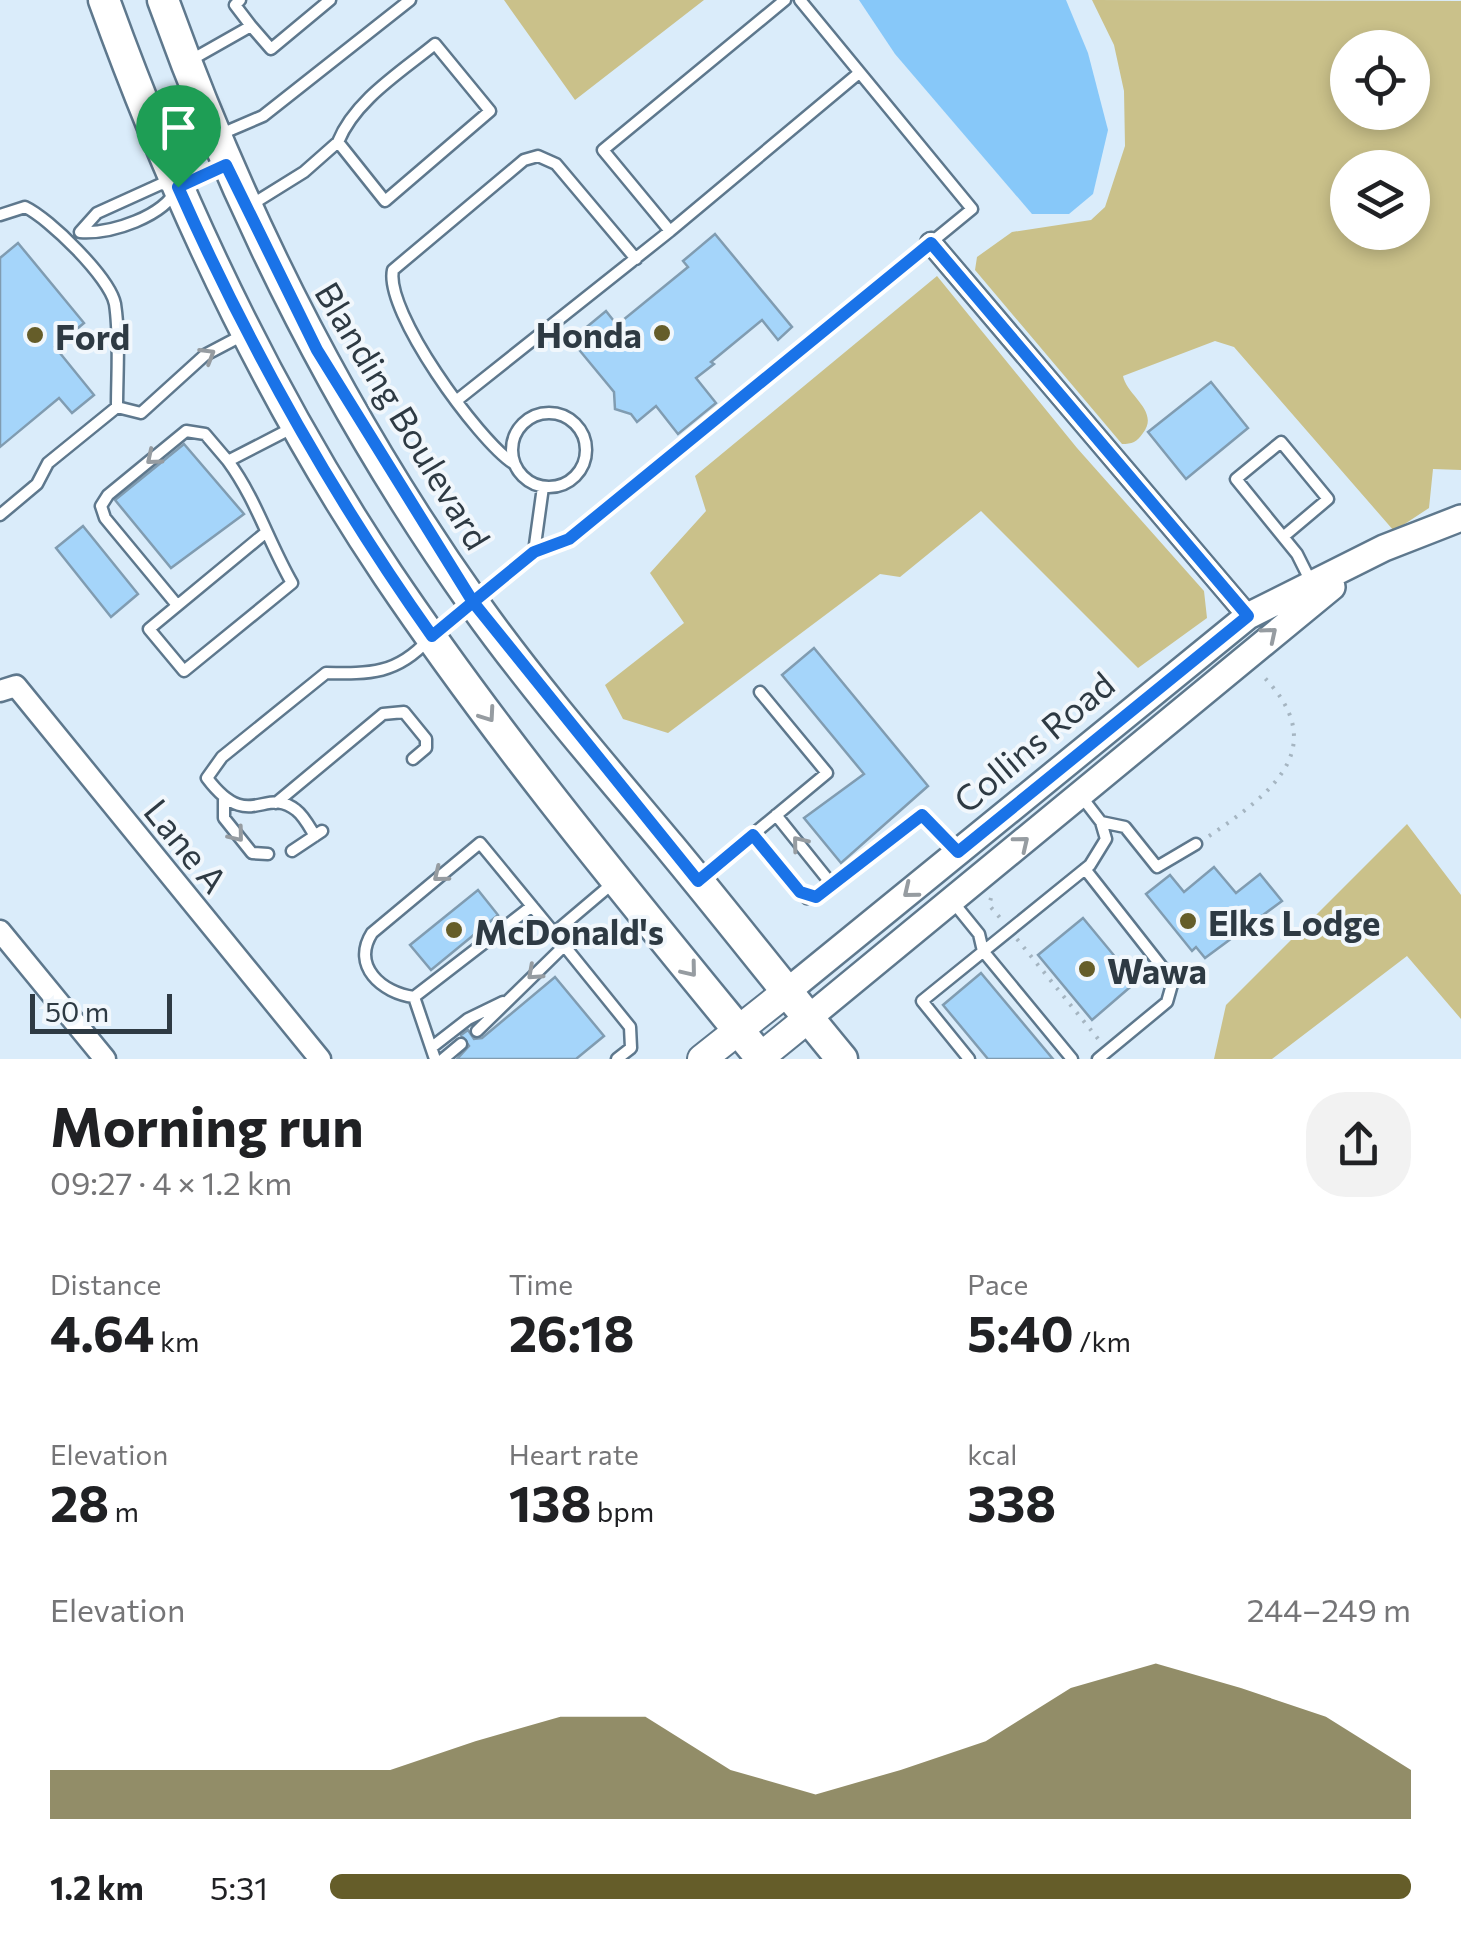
<!DOCTYPE html>
<meta charset="utf-8">
<style>
body{margin:0;font-family:Commissioner,sans-serif;background:#f2f2f2;color:#202124;height:100vh;display:flex;flex-direction:column;font-size:38px;white-space:nowrap}
*{box-sizing:border-box;margin:0}
p{font-size:32px;color:#757577}
.icon{flex:none;width:55px;height:55px;fill:none;stroke:currentColor;stroke-width:2;stroke-linecap:round;stroke-linejoin:round}
.map{position:relative;height:1059px;overflow:hidden}
.panel{display:flex;flex-direction:column;background:#fff;flex:1}
.panel>*{flex:none}
.buttons{position:absolute;left:1330px;top:30px;display:grid;gap:20px}
.buttons a{display:grid;place-items:center;width:100px;height:100px;border-radius:50%;background:#fff;box-shadow:0 5px 15px #0003;font-size:50px}
.scale{position:absolute;left:30px;bottom:25px;width:142px;box-sizing:border-box;padding-left:10px;border:5px solid #2e3a43;border-top:0;font-size:28px;line-height:35px;white-space:nowrap;color:#2e3a43;-webkit-text-stroke:8px #f1f7fc;paint-order:stroke}
.pin{position:absolute;display:grid;place-items:center;width:85px;height:85px;color:#fff;margin:-102px -42px;border-radius:50% 50% 50% 0;rotate:-45deg;box-shadow:0 0 10px #0007}
.pin .icon{rotate:45deg}
.round{display:grid;place-items:center;flex:none;width:105px;height:105px;border-radius:40px;background:#f2f2f2}
.headline{display:flex;align-items:center;justify-content:space-between;height:170px;padding:0 50px}
h1{font-size:55px;font-weight:700;line-height:75px}
.metrics{display:grid;grid-template-columns:repeat(3,1fr);gap:15px;height:170px;padding:10px 50px}
.metrics div{display:grid;align-content:center}
.metrics b{font-size:50px;font-weight:700}
.metrics small{font-size:28px;font-weight:400}
.metrics p{font-size:28px}
.chart{height:280px;padding:20px 50px}
.chart p{display:flex;justify-content:space-between}
.chart svg{width:100%;height:180px;margin-top:10px;fill:#655d29;opacity:.7}
ul{padding:0 50px;list-style:none;font-size:32px}
li{display:grid;grid-template-columns:160px 120px 1fr;align-items:center;height:75px}
li i{height:25px;border-radius:12px;background:#655d29}
.map>svg:first-child{display:block}
</style>
<div class="map">
<svg width="1461" height="1059" viewBox="0 0 1461 1059">
<rect width="100%" height="100%" fill="#daecfa"/>
<path fill="#cac18a" fill-rule="evenodd" d="M504,0H704L575,100Z
M1092,0L1461,1V470L1433,469L1429,508L1394,531L1234,347L1215,341L1123,376C1127,396 1160,411 1143,433C1137,442 1132,444 1122,444L975,270L977,257L1012,232L1091,220L1105,207L1125,146L1124,91L1114,45ZM1348,48H1412V112H1348ZM1348,168H1412V232H1348Z
M937,276L1077,448L1204,591L1207,618L1138,668L981,511L900,577L880,574L668,733L623,719L605,685L684,623L650,573L706,511L695,476Z
M1407,824L1461,895V1019L1407,956L1272,1059H1214L1226,1005Z"/>
<path fill="#87c8f9" d="M859,0H1066L1088,53L1108,130L1093,194L1069,214H1032L895,54Z"/>
<path fill="#a5d5fa" stroke="#809cb1" stroke-width="2.5" d="M715,234L792,327L778,340L762,320L711,362L714,364L696,378L716,403L678,434L656,406L637,422L631,414L615,409L614,392L571,340L606,311L617,325L688,267L683,261Z
M18,243L84,323L55,347L94,395L72,413L59,398L0,447V258Z
M1211,382L1248,428L1186,479L1148,432Z
M184,444L244,514L171,568L115,500Z
M83,526L138,594L111,617L56,548Z
M814,648L928,786L841,863L804,818L864,774L782,675Z
M1214,867L1236,893L1260,874L1282,901L1205,958L1196,947L1192,951L1146,894L1170,875L1184,892Z
M478,890L498,915L431,970L410,945Z
M1083,918L1136,982L1092,1020L1038,955Z
M981,973L1053,1059H988L943,1005Z
M555,977L604,1036L576,1059H457L469,1046L461,1035L468,1030L474,1039L482,1038Z"/>
<g fill="none" stroke-linecap="round" stroke-linejoin="round">
<defs>
<path id="service" d="M785,0L603,150L670,231L859,73
M251,26L271,49L330,0
M191,60L251,26L235,5L240,0
M221,134L263,116L410,0
M161,184L178,187C164,217 111,234 80,232L97,213Z
M251,205L304,172L338,142L385,201L490,111L435,44C401,72 355,100 338,142
M0,215L25,207C49,218 110,278 115,304C120,337 117,374 117,407
M456,401L670,231
M117,407L141,413L205,355L243,335
M512 450a37 37 0 1 1 74 0a37 37 0 1 1-74 0Z
M513,463C478,440 384,311 393,270L524,160L538,156L556,164L636,259
M0,515L37,484L48,463L117,407
M264,534L149,629L184,671L292,583C268,541 256,499 228,461L292,428
M1283,537L1328,499L1281,442L1236,479L1297,554L1311,582
M534,552L543,487
M478,598L534,552L569,539L972,209L800,0
M177,605L105,518L101,506L108,495L186,431L205,434L228,461
M1081,796L1101,822L1125,827L1157,867L1196,844
M224,800V818L252,853L268,854
M276,803L383,714L404,712L426,739V748L413,759
M753,835L807,898L833,886L776,815
M315,836C310,828 304,816 296,810C265,785 249,834 207,778L222,757L326,673C370,674 397,674 428,640
M292,851L322,831
M1085,869L1173,981L1167,1002L1098,1059
M698,880L827,773L760,692
M833,886L922,815L957,849
M953,902L979,934L983,951L1072,1059
M532,906L414,997C382,993 351,966 372,933L480,843L554,933L613,883
M554,933L630,1027L631,1048L617,1059
M414,997L435,1059
M477,1031L565,945
M432,1047L468,1019L503,1002
M443,1059L461,1044
M969,1059L922,1001L1090,865L1106,839L1101,822"/>
<path id="minor" d="M931,243L1248,616
M0,691L16,686L320,1059
M0,931L105,1059"/>
<path id="tertiary" d="M789,990L1248,616L1384,548L1461,518
M811,1016L1332,587"/>
<path id="secondary" d="M702,1059L789,990
M758,1059L811,1016"/>
<path id="primary" d="M104,0C177,202 268,396 388,575C502,744 633,901 762,1059
M163,0C240,214 343,419 475,605C535,689 603,767 670,847C728,917 784,989 842,1059"/>
</defs>
<use href="#service" stroke="#5e788d" stroke-width="15"/>
<use href="#minor" stroke="#5e788d" stroke-width="25"/>
<use href="#tertiary" stroke="#5e788d" stroke-width="30"/>
<use href="#secondary" stroke="#5e788d" stroke-width="32"/>
<use href="#primary" stroke="#5e788d" stroke-width="35"/>
<path stroke="#a5b5c1" stroke-width="4" stroke-dasharray="2.5 8" stroke-linecap="butt" d="M1209,836C1274,792 1333,746 1261,674
M991,898L989,905L1001,919
M1017,939L1099,1040"/>
<use href="#service" stroke="#fff" stroke-width="10"/>
<use href="#minor" stroke="#fff" stroke-width="20"/>
<use href="#tertiary" stroke="#fff" stroke-width="25"/>
<use href="#secondary" stroke="#fff" stroke-width="28"/>
<use href="#primary" stroke="#fff" stroke-width="30"/>
</g>
<defs><path id="oneway-chevron" d="M-2-3.5L2.5 0L-2 3.5" fill="none" stroke-width="1.6" stroke-linecap="round" stroke-linejoin="round" transform="scale(2.5)"/></defs>
<g stroke="#969ca1">
<use href="#oneway-chevron" transform="translate(208 355) rotate(-31)"/>
<use href="#oneway-chevron" transform="translate(153 458) rotate(140)"/>
<use href="#oneway-chevron" transform="translate(1270 634) rotate(-40)"/>
<use href="#oneway-chevron" transform="translate(488 715) rotate(55)"/>
<use href="#oneway-chevron" transform="translate(237 835) rotate(51)"/>
<use href="#oneway-chevron" transform="translate(799 843) rotate(-129)"/>
<use href="#oneway-chevron" transform="translate(1022 843) rotate(-39)"/>
<use href="#oneway-chevron" transform="translate(440 875) rotate(141)"/>
<use href="#oneway-chevron" transform="translate(910 891) rotate(141)"/>
<use href="#oneway-chevron" transform="translate(690 970) rotate(51)"/>
<use href="#oneway-chevron" transform="translate(534 973) rotate(138)"/>
</g>
<g fill="none" stroke-linecap="round" stroke-linejoin="round">
<defs>
<path id="route" d="M178,187C248,345 332,495 432,636L473,602L698,881L753,835L800,892L816,897L922,815L958,852L1248,616L931,243L569,539L534,552L473,602L317,350L226,165L178,187"/>
</defs>
<use href="#route" stroke="#fff" stroke-width="20"/>
<use href="#route" stroke="#1a73e8" stroke-width="12"/>
</g>
<g fill="#655d29" stroke="#f1f7fc" stroke-width="4">
<circle cx="662" cy="333" r="10"/>
<circle cx="35" cy="335" r="10"/>
<circle cx="1188" cy="921" r="10"/>
<circle cx="454" cy="930" r="10"/>
<circle cx="1087" cy="969" r="10"/>
</g>
<g text-anchor="middle" dominant-baseline="central" stroke-width="8" stroke-linejoin="round" paint-order="stroke">
<g font-size="35" font-weight="bold" fill="#2e3a43" stroke="#f1f7fc" text-anchor="start">
<text x="642" y="333" text-anchor="end">Honda</text>
<text x="55" y="335">Ford</text>
<text x="1208" y="921">Elks Lodge</text>
<text x="474" y="930">McDonald's</text>
<text x="1107" y="969">Wawa</text>
</g>
<g font-size="35" fill="#2e3a43" stroke="#f1f7fc">
<text transform="translate(404 415) rotate(59)">Blanding Boulevard</text>
<text transform="translate(1033 741) rotate(-40)">Collins Road</text>
<text transform="translate(187 845) rotate(51)">Lane A</text>
</g>
</g>
</svg>
<div class="buttons">
<a><svg class="icon" aria-label="locate" viewBox="0 0 24 24"><circle cx="12" cy="12" r="6"/><path d="M12 2v4M12 18v4M2 12h4M18 12h4"/></svg></a>
<a><svg class="icon" aria-label="layers" viewBox="0 0 24 24"><path d="M12 4l9 5-9 5-9-5zM3 14l9 5 9-5"/></svg></a>
</div>
<div class="scale">50 m</div>
<div class="pin" style="left:178px;top:187px;background:#1e9e55"><svg class="icon" aria-label="arrive" viewBox="0 0 24 24"><path d="M6 21V4h12l-3 4 3 4H6"/></svg></div>
</div>
<section class="panel">
<div class="headline"><div><h1>Morning run</h1><p>09:27 · 4 × 1.2 km</p></div><a class="round"><svg class="icon" aria-label="share" viewBox="0 0 24 24"><path d="M12 15V3M7 8l5-5 5 5M5 13v7h14v-7"/></svg></a></div>
<div class="metrics">
<div><p>Distance</p><b>4.64<small> km</small></b></div>
<div><p>Time</p><b>26:18</b></div>
<div><p>Pace</p><b>5:40<small> /km</small></b></div>
</div>
<div class="metrics">
<div><p>Elevation</p><b>28<small> m</small></b></div>
<div><p>Heart rate</p><b>138<small> bpm</small></b></div>
<div><p>kcal</p><b>338</b></div>
</div>
<div class="chart"><p><span>Elevation</span>244–249 m</p>
<svg viewBox="0 0 160 44" preserveAspectRatio="none"><path d="M0 44V32L10 32L20 32L30 32L40 32L50 25L60 19L70 19L80 32L90 38L100 32L110 25L120 12L130 6L140 12L150 19L160 32V44z"/></svg>
</div>
<ul>
<li><b>1.2 km</b>5:31<i style="width:100%"></i></li>
</ul>
</section>
